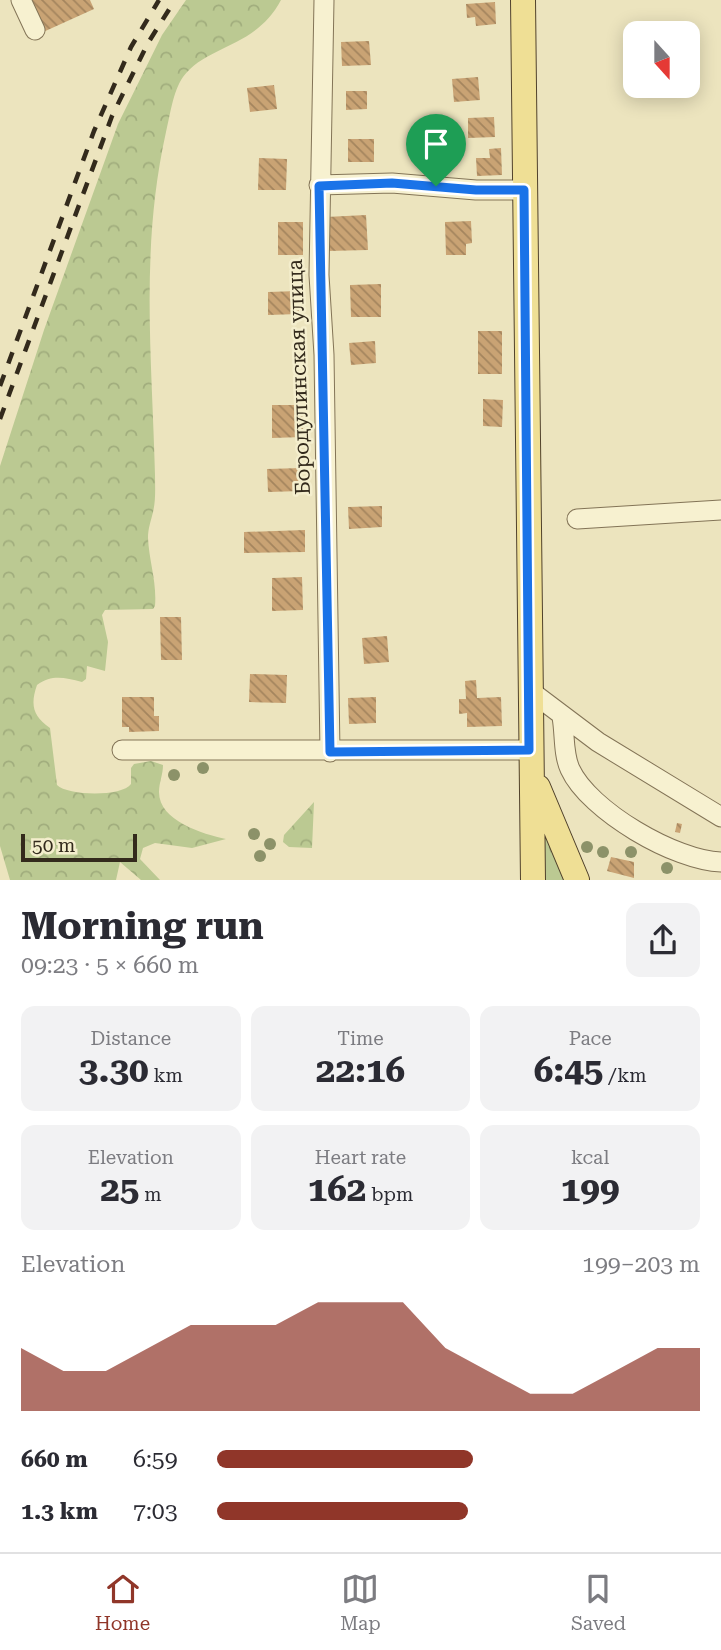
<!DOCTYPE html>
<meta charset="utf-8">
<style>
body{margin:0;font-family:"Roboto Serif",serif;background:#f2f2f3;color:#2b2b33;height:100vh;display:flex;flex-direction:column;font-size:26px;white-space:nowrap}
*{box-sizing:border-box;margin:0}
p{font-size:23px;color:#7c7c81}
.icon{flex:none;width:38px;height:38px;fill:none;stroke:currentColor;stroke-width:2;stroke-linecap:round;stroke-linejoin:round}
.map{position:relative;height:880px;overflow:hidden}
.panel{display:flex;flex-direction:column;background:#fff;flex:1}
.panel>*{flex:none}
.needle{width:46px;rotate:159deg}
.fabs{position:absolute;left:623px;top:21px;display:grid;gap:14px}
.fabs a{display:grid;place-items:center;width:77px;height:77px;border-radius:14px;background:#fff;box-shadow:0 4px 18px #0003;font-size:35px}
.scale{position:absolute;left:21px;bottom:18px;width:116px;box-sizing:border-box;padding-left:7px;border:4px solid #332a1c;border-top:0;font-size:19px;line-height:24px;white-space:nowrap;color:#332a1c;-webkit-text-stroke:5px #f4eecd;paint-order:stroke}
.pin{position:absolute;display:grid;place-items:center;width:60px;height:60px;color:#fff;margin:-72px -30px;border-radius:50% 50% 50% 0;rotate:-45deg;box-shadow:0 0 7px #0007}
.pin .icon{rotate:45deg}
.round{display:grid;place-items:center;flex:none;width:74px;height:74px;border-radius:14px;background:#f2f2f3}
.head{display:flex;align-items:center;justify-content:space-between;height:119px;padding:0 21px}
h1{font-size:38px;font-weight:700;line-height:52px}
.metrics{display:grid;grid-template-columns:repeat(3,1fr);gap:10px;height:119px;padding:7px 21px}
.metrics div{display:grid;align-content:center;border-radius:14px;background:#f2f2f3;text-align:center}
.metrics b{font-size:35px;font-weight:700}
.metrics small{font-size:19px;font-weight:400}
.metrics p{font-size:19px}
.chart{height:196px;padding:14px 21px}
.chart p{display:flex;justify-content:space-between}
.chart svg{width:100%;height:126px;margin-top:7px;fill:#903629;opacity:.7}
ul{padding:0 21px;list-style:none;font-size:23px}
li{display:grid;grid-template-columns:112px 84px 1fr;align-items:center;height:52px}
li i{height:18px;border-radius:9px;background:#903629}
.dock{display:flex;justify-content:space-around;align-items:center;height:98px;border-top:2px solid #e1e1e2;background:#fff;font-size:19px;color:#7c7c81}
.dock a{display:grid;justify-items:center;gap:4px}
.dock .active{color:#903629}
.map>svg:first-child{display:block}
</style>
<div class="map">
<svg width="721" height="880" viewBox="0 0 721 880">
<defs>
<pattern id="grass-tufts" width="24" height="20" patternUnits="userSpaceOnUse" patternTransform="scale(1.75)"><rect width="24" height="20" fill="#bbc992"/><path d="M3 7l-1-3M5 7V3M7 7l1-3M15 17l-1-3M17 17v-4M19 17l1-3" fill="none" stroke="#a1ad7d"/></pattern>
<pattern id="forest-crowns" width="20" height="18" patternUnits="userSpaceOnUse" patternTransform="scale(1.75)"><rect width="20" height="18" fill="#bbc992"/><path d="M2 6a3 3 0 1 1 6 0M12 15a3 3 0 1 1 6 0" fill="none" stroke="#a1ad7d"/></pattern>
<pattern id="building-back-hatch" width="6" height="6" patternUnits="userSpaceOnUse" patternTransform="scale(1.75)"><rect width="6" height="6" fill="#c9a374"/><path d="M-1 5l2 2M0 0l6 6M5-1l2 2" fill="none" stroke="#a4855e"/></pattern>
</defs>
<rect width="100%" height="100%" fill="#ece4be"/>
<path fill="url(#grass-tufts)" d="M537,813L566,880H539Z"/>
<path fill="url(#forest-crowns)" d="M186,0H281C256,48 206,45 183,77C173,91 170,116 166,132C140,249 152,357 155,475C155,487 156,500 153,512C151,521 148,528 148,538C149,561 157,582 155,606L153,609L105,610L102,615L108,642L105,671L87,666L86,679L82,682C64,678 53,674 37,685C30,705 33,716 50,728L57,785C68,796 122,797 131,784V768L134,764L151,761L163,765C163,775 159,782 159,792C159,821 203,834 226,839L192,848L155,843L143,848L140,859L160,880H141L120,862L116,880H10L0,846V466L44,330L118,124L162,35Z
M314,802L312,848L289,847L283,842L284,835Z"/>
<path fill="url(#building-back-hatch)" d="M26,0H90L94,9L41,33Z
M495,2L496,24L476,26L475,17L467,18L466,4Z
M369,41L371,65L342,66L341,42Z
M478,77L480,100L454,102L452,79Z
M274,85L277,109L250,112L247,88Z
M346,91H367V109L346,110Z
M494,117L495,137L468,138V118Z
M348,139H374V162H348Z
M501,148L502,175L477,176L476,158H490L489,149Z
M259,158L287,159L286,190H258Z
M366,215L368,250L328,251L326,217Z
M471,221L472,243L466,244V255H446L445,222Z
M278,222H303V255H278Z
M381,284V317H351L350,285Z
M298,291L299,314L268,315V292Z
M478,331H502V374H478Z
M375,341L376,363L351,365L349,343Z
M483,399L503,400L502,427L483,426Z
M272,405H302L303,437L272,438Z
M301,468L302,491L268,492L267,469Z
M382,506V527L349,529L348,507Z
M305,530V552L244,553V532Z
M302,577L303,610L272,611V578Z
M160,617H181L182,660H161Z
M387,636L389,662L364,664L362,638Z
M250,674L287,675L286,703L249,702Z
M476,680L477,698L501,697L502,726L467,727V713L459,714V699H466L465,681Z
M122,697H154V716H159V731L129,732V727H122Z
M376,697V723L349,724L348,698Z
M677,823L682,824L680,833L675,832Z
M611,857L634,862V878L607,871Z"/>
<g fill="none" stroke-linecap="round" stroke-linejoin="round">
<defs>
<path id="minor" d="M21,0L35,30
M324,0L319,275L324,355L330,752
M319,185L392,183L476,190H525
M577,519L721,510
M529,690L598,742L721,817
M562,717C565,733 563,754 570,769C589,811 676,861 721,862
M122,750H529"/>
<path id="major" d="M523,0L533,880
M538,787L577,880"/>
</defs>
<use href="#minor" stroke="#837457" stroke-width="21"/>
<use href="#major" stroke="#51422c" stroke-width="26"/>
<use href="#minor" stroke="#f7f1d0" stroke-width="19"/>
<use href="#major" stroke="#efdf95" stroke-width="24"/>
<path stroke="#332a1c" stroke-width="4.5" stroke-dasharray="12 12" stroke-linecap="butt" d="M0,386L94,131L131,47L159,0
M0,419L112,116L148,43L175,0"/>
</g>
<g fill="#8c9269">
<circle cx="203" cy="768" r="6"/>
<circle cx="174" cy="775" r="6"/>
<circle cx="254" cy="834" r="6"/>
<circle cx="270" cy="844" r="6"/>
<circle cx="587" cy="847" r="6"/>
<circle cx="603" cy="852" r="6"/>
<circle cx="631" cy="852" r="6"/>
<circle cx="260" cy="856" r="6"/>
<circle cx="667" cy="868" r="6"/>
</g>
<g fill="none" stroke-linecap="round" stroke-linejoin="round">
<defs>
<path id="route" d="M392,183L476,190H524L529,750L330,752L319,186Z"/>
</defs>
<use href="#route" stroke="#fff" stroke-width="14"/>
<use href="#route" stroke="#1a73e8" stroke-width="9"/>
</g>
<g text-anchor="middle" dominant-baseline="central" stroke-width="5" stroke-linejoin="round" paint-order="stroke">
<g font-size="21" fill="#332a1c" stroke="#f4eecd">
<text transform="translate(299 377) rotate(-92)">Бородулинская улица</text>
</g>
</g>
</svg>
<div class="fabs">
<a><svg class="needle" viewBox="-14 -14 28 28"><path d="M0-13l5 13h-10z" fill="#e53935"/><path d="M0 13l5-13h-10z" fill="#7c7c81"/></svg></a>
</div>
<div class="scale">50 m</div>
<div class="pin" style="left:436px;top:186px;background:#1e9e55"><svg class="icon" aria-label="arrive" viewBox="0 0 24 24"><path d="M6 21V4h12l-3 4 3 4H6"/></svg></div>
</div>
<section class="panel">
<div class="head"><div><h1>Morning run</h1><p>09:23 · 5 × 660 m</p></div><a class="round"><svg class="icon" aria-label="share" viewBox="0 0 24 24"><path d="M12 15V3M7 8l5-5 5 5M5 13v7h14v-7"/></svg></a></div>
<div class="metrics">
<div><p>Distance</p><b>3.30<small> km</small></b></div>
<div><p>Time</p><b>22:16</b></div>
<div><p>Pace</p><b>6:45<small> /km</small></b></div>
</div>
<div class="metrics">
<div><p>Elevation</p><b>25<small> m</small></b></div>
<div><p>Heart rate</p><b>162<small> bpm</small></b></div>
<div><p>kcal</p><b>199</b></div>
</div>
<div class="chart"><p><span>Elevation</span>199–203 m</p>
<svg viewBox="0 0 160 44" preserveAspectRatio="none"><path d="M0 44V22L10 30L20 30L30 22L40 14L50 14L60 14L70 6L80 6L90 6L100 22L110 30L120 38L130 38L140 30L150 22L160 22V44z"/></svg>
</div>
<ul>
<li><b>660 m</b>6:59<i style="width:53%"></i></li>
<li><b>1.3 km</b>7:03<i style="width:52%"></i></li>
</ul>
</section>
<nav class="dock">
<a class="active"><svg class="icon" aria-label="home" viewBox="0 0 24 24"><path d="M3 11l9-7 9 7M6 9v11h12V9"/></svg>Home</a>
<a><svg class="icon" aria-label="map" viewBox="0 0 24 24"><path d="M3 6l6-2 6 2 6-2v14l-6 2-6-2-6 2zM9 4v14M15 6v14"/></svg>Map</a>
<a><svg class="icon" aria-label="saved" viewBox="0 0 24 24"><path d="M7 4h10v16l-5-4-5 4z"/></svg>Saved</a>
</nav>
